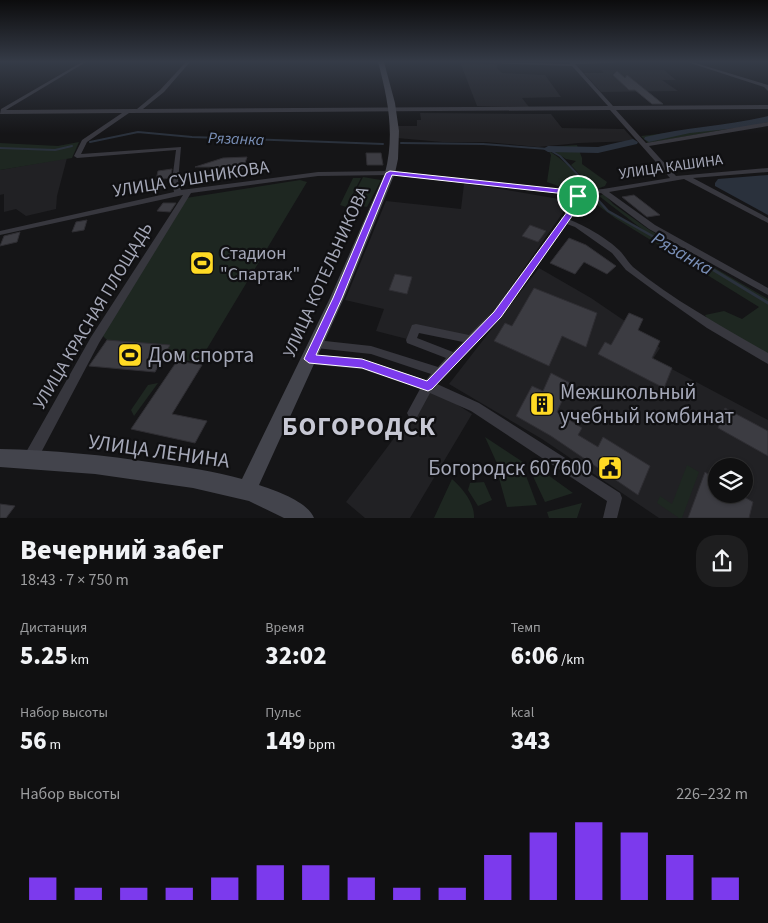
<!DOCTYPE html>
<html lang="ru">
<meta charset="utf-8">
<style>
body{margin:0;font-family:"Source Sans 3",sans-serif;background:#1e1e1f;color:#f1f3f6;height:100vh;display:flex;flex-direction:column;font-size:19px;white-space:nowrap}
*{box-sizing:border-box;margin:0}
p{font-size:16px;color:#9c9d9f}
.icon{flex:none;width:28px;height:28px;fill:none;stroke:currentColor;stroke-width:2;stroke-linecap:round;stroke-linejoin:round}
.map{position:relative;height:518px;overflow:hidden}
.sheet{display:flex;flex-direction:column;background:#101011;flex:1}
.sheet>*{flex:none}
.fabs{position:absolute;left:708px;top:458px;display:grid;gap:10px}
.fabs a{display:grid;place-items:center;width:45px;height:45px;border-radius:50%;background:#101011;box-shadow:0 1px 4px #0004,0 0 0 1px #303031;font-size:25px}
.pin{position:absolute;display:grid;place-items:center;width:42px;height:42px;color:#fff;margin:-21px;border:2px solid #fff;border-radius:50%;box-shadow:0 1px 5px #0007}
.round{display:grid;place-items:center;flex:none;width:52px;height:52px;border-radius:20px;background:#1e1e1f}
.summary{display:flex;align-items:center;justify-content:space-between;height:85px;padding:0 20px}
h1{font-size:28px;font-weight:800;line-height:38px}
.metrics{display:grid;grid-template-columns:repeat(3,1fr);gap:8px;height:85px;padding:5px 20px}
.metrics div{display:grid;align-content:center}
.metrics b{font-size:25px;font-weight:800}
.metrics small{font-size:14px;font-weight:400}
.metrics p{font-size:14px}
.chart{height:140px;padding:10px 20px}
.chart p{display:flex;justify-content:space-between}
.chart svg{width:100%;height:90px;margin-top:5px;stroke:#7c3aed;stroke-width:6}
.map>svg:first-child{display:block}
</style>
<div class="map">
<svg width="768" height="518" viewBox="0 0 768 518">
<rect width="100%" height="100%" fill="#151517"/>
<path fill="#212124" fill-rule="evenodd" d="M460,62L497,64V68L502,73L545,75L561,97L522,98L529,107L477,106Z
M601,70H664L676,80H662L678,91L601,92L584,73H604Z
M420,113L551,114L562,128L624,129L635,141L579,143L538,147L486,142H442L397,138V126H417V120H421Z
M67,158L57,196L56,209L26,216L16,209L4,212V194L0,195V170Z
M464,184L489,187L571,201L501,301L468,339L416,328L411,340L376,331L384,309L345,300L386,201L461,209Z
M539,268L591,298L638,330L660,348L653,359L768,420V518H659L542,439L449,384ZM716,466H744V494H716Z
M428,386L472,414L410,518H365L346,502L413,413Z"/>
<path fill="#1e2721" d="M768,118V122L648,143L641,136L739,125Z
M79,142L72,158L0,170V143L58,146Z
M577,145L582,158V164L607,182L605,186L594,190L571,165L576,161L566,159L555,152L565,150L549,147Z
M548,150C563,160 578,173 588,189L561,187L547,182L551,155Z
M363,177L381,180L367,207L349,204Z
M353,178H361L346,207L340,205Z
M300,180L307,182L199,362L162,358L170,345L107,340L101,334L186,198Z
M604,194L613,204L648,229L768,299V355L709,321L705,315L724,311L742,319L759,307L615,218L592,201L596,199L612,214L651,236L599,196Z
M158,383L134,416L131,410L148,385Z
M485,437L526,464L525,467L500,470Z
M534,465L573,493L545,502L531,472Z
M687,465L699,472L682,518H679L657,503L660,496L672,504Z
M525,473L537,505L507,507L499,478Z
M452,479C462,488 475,503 474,518H434Z
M484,482L492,500L478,506L468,490L470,483Z
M582,503L577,518H549L547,512Z"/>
<path fill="#2a313c" d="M768,175V215L715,186V183L718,179Z"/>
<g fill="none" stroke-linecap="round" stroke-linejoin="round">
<path stroke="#2a313c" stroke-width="2" d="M90,142L138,132L192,137L383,144
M401,143L483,144L548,149L560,156L585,182
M0,148L55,150L72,146"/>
<path stroke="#2a313c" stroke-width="2.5" d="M583,180L585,182
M599,201L608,211L709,268"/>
<path stroke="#2a313c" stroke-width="3" d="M707,266L768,303"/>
<path fill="#2a313c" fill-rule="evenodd" d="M768,116V122L747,127L690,133L649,142L644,139L645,137C686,127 728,126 768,116Z
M633,139L638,142L637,144L598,153L548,152L543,149L548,146L598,147Z"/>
</g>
<path fill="#3c3c42" stroke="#2f2e33" d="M617,71L625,78L627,75L663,104H652L635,90H629L613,75Z
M366,153H381L383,165H367Z
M247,157L243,169L221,170L222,167H195L223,158Z
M172,169L170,178L156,180L158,171Z
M634,195L660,215L647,217L622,197Z
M163,203H176L170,212L157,211Z
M87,220L84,230L72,232L76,222Z
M530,225L546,231L538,242L522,236Z
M20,232L17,242L0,246L4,236Z
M569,238L586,245L616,266L607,274L584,262L575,274L550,263Z
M395,274L412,277L407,294L389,290Z
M534,288L597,313L586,347L562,336L549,366L494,341L505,323L512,326Z
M629,313L643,319L638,330L660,341L652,358L672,368L664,388L598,354L605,342L611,345Z
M107,340L170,345L155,372L89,366Z
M177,361L202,365L172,414L207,421L195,443L131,429Z
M551,373L570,383L557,412L582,428L578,435L598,447L603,437L650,466L638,495L551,436L516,416L532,386L543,391Z
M725,408L768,431V456L718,428Z
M705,472L716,480V494H739L753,502L749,518H688Z
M0,504L15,506L6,518H0Z"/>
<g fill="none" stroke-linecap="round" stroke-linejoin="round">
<path fill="#37373e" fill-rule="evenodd" d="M82,62H86L6,110L137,109L160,90L186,62H190L164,92L143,109L608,106L572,66L489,63L487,62L570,64L569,62H616L614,63L575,64L613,106L768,105V109L616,110L646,143L768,122V126L649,146L676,176L768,168V172L693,178L768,218V223L684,179L609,192L655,225L768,288V295L649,229L601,193L582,195L578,209L570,220C584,225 608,239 619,250C624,255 628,262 633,267C673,300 723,327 768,353V364L707,328L660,295L626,270L612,253L575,227L567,224L501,317L437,384L479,403L620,493L622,498L617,518H603L607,501L471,411L430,393L417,417L413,419L409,417L407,413L420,389L362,369L309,364L305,362L303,359L305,356L309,354L362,359L426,380L431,374L371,354L316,348L312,347L311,344L312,341L316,340L371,346L438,367L446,358L407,343L406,340L412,325L416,324L469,335L493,311L561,221V218C570,214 572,204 575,195L390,175L318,176L191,193L99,343L35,464L30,466L25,464L23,459L25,454L91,337L183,195L0,235V231L174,192L172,181L176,150L77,158L74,156L82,140L122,113L0,114L1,109ZM610,110L670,178L603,189L579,191L390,171L318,172L181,190L178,181L181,147L81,154L87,142L129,113ZM419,333L463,342L453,352L417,338Z
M687,62H692L768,85V91L764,87Z"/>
<path fill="#43444c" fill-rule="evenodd" d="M378,62H384L395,103L399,131L398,159L395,173L344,298L259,485C276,491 307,501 314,518H284L249,501L193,488L95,474L0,467V449C52,450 104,455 156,463C185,467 214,471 242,479L330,298L385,173C395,135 388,99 378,62Z"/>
</g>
<linearGradient id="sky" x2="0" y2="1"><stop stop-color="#0c0c0d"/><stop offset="0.46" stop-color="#353b47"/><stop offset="1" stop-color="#353b47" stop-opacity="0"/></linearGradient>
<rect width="768" height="134" fill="url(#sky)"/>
<path fill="#7c3aed" stroke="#fff" fill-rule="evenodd" d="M390,171L579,191L582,193L577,209L501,317L432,389L428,391L362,368L309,363L304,359L333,298L386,173ZM392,175L575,195L570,208L494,312L427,381L362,359L316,355L342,298Z"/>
<defs>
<symbol id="stadium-square" viewBox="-11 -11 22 22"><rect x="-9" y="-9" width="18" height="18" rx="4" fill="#ffda24" stroke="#101012"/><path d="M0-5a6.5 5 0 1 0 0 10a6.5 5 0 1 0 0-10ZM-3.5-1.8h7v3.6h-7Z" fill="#111"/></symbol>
<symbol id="building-square" viewBox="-11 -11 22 22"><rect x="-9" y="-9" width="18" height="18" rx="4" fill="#ffda24" stroke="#101012"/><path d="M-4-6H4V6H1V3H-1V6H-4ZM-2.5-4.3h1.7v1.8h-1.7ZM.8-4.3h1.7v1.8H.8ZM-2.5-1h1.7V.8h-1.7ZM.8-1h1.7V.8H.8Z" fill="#111"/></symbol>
<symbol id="civic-square" viewBox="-11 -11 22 22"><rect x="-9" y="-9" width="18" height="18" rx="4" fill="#ffda24" stroke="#101012"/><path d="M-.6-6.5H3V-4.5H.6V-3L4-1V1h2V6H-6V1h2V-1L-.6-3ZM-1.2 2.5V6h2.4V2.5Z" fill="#111"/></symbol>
</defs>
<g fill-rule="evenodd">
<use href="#stadium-square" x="188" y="249" width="28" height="28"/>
<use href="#stadium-square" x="116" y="341" width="28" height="28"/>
<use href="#building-square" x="528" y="390" width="28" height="28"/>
<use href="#civic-square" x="596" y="454" width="28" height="28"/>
</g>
<g text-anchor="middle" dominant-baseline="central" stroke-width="4.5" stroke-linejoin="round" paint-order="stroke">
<g font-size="15" fill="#a5a8b8" stroke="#101012">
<text transform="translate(671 167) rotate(-8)">УЛИЦА КАШИНА</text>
</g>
<g font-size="16" font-style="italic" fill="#798fb7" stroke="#101012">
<text transform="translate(236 139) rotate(2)">Рязанка</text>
</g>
<g font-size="18" fill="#a5a8b8" stroke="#101012">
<text transform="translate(191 179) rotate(-9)">УЛИЦА СУШНИКОВА</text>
<text transform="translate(326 272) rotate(-66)">УЛИЦА КОТЕЛЬНИКОВА</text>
<text transform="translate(93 316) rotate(-59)">УЛИЦА КРАСНАЯ ПЛОЩАДЬ</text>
</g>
<g font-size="18" fill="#a5a8b8" stroke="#101012" text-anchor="start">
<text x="220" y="253">Стадион<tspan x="220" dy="21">"Спартак"</tspan></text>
</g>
<g font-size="19" font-style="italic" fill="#798fb7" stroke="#101012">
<text transform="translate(682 254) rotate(30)">Рязанка</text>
</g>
<g font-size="21" fill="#a5a8b8" stroke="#101012" text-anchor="start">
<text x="148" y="355">Дом спорта</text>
<text x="560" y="392">Межшкольный<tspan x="560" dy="24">учебный комбинат</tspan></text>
<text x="592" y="468" text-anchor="end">Богородск 607600</text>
</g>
<g font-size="21" fill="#a5a8b8" stroke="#101012">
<text transform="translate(159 451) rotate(8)">УЛИЦА ЛЕНИНА</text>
</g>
<g font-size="26" font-weight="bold" letter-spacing="1" fill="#c7c8d4" stroke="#101012">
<text x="359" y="426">БОГОРОДСК</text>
</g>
</g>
</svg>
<div class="fabs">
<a><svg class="icon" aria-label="layers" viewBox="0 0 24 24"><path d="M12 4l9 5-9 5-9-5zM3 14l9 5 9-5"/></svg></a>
</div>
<div class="pin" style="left:578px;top:196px;background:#1e9e55"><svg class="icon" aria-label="arrive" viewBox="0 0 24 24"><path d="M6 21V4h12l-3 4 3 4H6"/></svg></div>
</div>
<section class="sheet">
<div class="summary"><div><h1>Вечерний забег</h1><p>18:43 · 7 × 750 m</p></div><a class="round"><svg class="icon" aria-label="share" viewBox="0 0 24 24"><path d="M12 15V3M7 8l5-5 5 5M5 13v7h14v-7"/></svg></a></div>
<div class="metrics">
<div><p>Дистанция</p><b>5.25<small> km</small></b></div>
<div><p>Время</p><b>32:02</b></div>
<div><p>Темп</p><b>6:06<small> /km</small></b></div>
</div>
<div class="metrics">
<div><p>Набор высоты</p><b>56<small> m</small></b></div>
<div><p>Пульс</p><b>149<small> bpm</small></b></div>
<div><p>kcal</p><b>343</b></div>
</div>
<div class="chart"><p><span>Набор высоты</span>226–232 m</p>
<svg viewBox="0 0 160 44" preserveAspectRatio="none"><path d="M5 44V33M15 44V38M25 44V38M35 44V38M45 44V33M55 44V27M65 44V27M75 44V33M85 44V38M95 44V38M105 44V22M115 44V11M125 44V6M135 44V11M145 44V22M155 44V33"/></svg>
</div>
</section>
